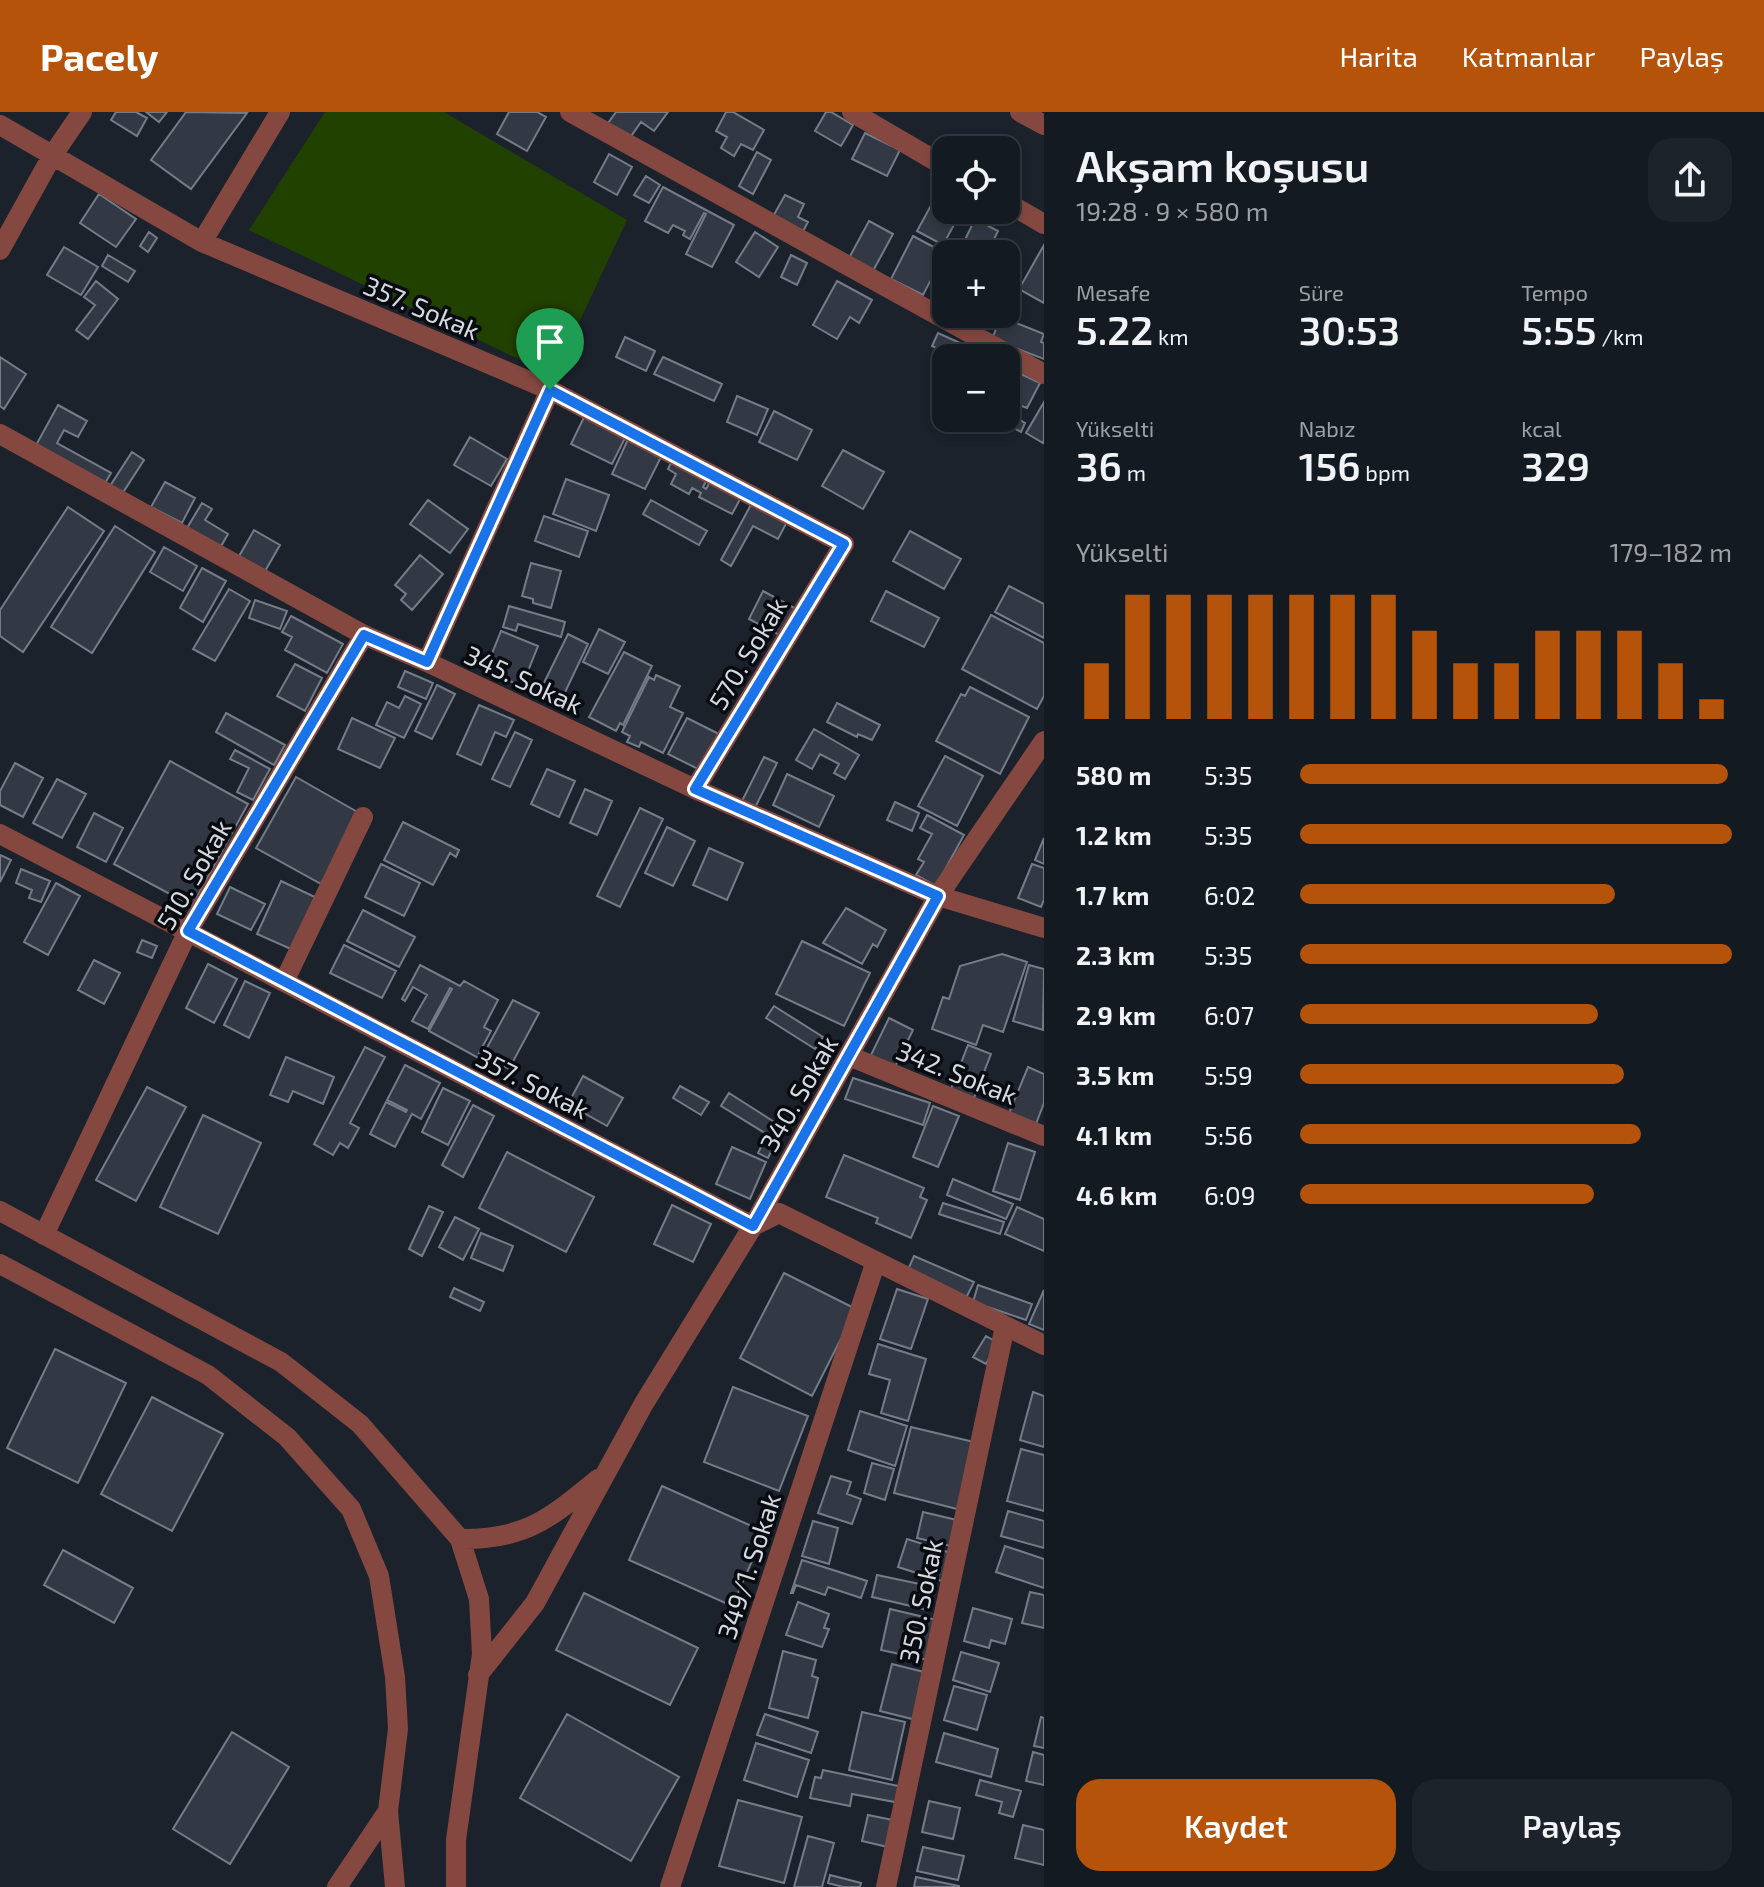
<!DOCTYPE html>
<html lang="tr">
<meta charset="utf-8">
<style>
body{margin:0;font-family:"Exo 2",sans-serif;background:#1d232a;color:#f1f3f6;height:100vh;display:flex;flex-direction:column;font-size:30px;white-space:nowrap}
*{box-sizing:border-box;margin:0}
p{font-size:26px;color:#9da1a5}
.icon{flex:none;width:44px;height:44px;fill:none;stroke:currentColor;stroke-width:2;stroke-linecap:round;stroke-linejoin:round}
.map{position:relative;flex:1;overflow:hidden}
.side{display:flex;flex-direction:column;background:#141a21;width:720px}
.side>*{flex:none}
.tools{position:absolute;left:932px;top:24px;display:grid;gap:16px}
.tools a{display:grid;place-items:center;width:88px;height:88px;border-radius:16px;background:#141a21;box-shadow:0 4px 12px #0003,0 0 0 2px #33383f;font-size:40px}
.pin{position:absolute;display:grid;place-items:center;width:68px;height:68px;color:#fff;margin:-82px -34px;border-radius:50% 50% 50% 0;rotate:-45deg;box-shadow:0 0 8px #0007}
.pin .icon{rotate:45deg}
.round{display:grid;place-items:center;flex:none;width:84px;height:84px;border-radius:24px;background:#1d232a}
.summary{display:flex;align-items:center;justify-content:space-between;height:136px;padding:0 32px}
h1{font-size:44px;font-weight:600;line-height:60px}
.figures{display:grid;grid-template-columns:repeat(3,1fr);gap:12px;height:136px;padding:8px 32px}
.figures div{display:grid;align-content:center}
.figures b{font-size:40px;font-weight:600}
.figures small{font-size:22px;font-weight:400}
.figures p{font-size:22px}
.chart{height:224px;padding:16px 32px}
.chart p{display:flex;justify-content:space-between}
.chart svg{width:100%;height:144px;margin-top:8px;stroke:#b45309;stroke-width:6}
.cta{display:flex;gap:16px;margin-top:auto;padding:16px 32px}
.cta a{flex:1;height:92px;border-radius:24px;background:#b45309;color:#fff;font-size:32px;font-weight:600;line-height:92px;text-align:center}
.cta a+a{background:#1d232a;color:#f1f3f6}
ul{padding:0 32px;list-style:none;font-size:26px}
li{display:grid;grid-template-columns:128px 96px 1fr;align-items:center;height:60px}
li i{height:20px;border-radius:10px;background:#b45309}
header{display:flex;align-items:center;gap:48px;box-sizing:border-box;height:112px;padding:0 40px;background:#b45309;color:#fff}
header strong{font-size:38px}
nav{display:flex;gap:44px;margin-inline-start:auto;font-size:28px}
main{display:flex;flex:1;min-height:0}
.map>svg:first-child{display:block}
</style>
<header>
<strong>Pacely</strong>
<nav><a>Harita</a><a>Katmanlar</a><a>Paylaş</a></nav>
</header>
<main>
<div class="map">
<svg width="1044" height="1775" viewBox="0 0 1044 1775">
<rect width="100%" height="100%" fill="#1b222c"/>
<path fill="#214100" d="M325,0H444L627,108L554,264L249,118Z"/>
<path fill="#323944" stroke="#737c88" stroke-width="2" d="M116,0H136L147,6L137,24L111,8Z
M146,0H167L159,10Z
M186,0L247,1L191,77L151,48Z
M509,0H537L546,5L527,39L497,22Z
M616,0H668L654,19L641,10L627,30L606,14Z
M726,0H733L764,18L753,38L741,32L734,44L721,36L727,25L716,19Z
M826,0H831L853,13L841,34L815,19Z
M865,21L900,38L887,64L852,47Z
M757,40L771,48L753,82L739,74Z
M609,42L632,55L617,83L594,70Z
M646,64L660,73L649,91L634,83Z
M946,66V98H962L943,133L917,119Z
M663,75L734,113L712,155L686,142L706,102L704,101L690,127L683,123L685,119L673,113L668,121L645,109Z
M99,82L136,107L116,135L80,111Z
M785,83L804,92L798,105L808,110L801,123L771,108Z
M975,107L998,119L987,142H958Z
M869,109L893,122L873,159L849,146Z
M149,120L157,126L148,140L140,134Z
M755,120L778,135L759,165L736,150Z
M913,124L945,141L923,183L891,167Z
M1044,133V191L1019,177Z
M64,135L98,155L81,183L47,163Z
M108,143L135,159L128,170L102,154Z
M791,143L807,151L797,173L781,165Z
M96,169L118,187L88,227L76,218L95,193L84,185Z
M837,169L872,188L859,211L850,205L837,227L813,213Z
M1001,205L1044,222L1041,230L1044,231V247L992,227Z
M938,221L982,241L980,246H958L932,234Z
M625,225L655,239L646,259L616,245Z
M0,245L26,262L4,297L0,294Z
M663,245L722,272L714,289L654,262Z
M1021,262L1040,271L1027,296L1019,293L1013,304L1025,311L1021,320L998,307L1006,306V292Z
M737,284L768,297L757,323L727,310Z
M1044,290V328L1043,331L1026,321Z
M58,293L87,309L78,325L64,318L57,331L111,361L104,373L35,335Z
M774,299L812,318L797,348L759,330Z
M586,301L627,322L612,352L571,332Z
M470,325L507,347L491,374L454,353Z
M629,325L663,341L645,377L612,362Z
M843,338L884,360L863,397L822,374Z
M132,340L144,348L122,382L110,374Z
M675,343L710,362L703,375L706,377L713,364L744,380L732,402L699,385L701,381L692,376L689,382L671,372L676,362L668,357Z
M566,367L609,383L596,419L553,402Z
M165,370L195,386L182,411L151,395Z
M428,388L468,417L450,441L410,412Z
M651,388L707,419L699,433L643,402Z
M753,389L788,408L778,427L753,414L731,454L721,448Z
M202,391L212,397L205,408L228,422L220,436L187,416Z
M68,395L104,419L23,540L0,524V498Z
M544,404L588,419L579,445L535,429Z
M115,414L155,440L92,541L51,515Z
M254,418L280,433L264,461L238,446Z
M910,419L961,447L944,477L893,449Z
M164,435L197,454L183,479L150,460Z
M420,443L443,462L412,498L401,488L406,482L395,473Z
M531,451L561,459L551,496L533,491V487L522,484Z
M202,456L226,469L203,510L180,496Z
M1009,474L1044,492V526L995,500Z
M229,477L250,489L215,549L193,537Z
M763,479L798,498L783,525L749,507Z
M886,479L939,506L924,535L871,509Z
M255,488L287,499L280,517L249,506Z
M509,494L565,510L561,525L518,512L516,519L503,515Z
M991,503L1044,531V584L1037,597L962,557Z
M291,504L343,532L327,561L285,538L292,525L282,520Z
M599,517L625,530L608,562L583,550Z
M501,519L538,534L522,574L485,559Z
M568,522L588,532L558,595L537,585Z
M624,540L652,554L623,613L620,611L616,619L589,605Z
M295,552L322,566L305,599L277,584Z
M405,559L433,571L426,587L398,575Z
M656,563L680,574L670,595L683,601L663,641L641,630L639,635L627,630L630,624L622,620L649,565L654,568Z
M437,573L455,582L432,627L415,619Z
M970,575L1029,605L1000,662L936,629L961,582L965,584Z
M405,584L421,592L404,626L376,613L387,590L399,596Z
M837,591L880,613L872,628L858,622L857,625L827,610Z
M479,593L514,608L506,625L495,620L481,653L457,642Z
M226,601L285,633L274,653L216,620Z
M352,606L395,626L380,656L338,637Z
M687,606L719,622L700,658L668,642Z
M814,617L859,643L845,667L834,661L839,652L820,642L812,657L796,648Z
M515,620L532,628L510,675L492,667Z
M235,638L270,657L253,688L237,680L249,656L230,647Z
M945,644L983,664L957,714L918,694Z
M764,645L777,651L755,696L742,689Z
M170,649L248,692L192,794L114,752Z
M15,651L43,666L23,705L0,693V679Z
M547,657L575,669L559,705L531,692Z
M787,662L834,684L819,715L773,693Z
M296,665L361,702L321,772L256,736Z
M57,667L86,682L62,726L33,711Z
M585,677L612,689L597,723L570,711Z
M895,690L919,701L912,719L887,708Z
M640,696L663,707L620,795L597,784Z
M94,701L123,716L106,750L77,735Z
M927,703L964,723L936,774L916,763L924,750L918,747L932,722L920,716Z
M403,710L459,738L456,745L450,741L433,773L384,748Z
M667,715L695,729L673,774L645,761Z
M1044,726V752L1035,748Z
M709,736L743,751L727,788L693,773Z
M0,743L11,748L0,770Z
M381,752L420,771L404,804L365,785Z
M1032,752L1044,756V788L1041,795L1018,786Z
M21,757L50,769L41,790L29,786L32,778L16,771Z
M281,769L317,786L293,838L257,822Z
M56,771L80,784L48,843L24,830Z
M230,775L265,792L251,818L217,802Z
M846,796L886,818L877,835L873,832L862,852L823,831Z
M363,798L415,825L399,855L347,829Z
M142,828L157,834L152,846L137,840Z
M802,829L870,861L844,914L776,882Z
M344,833L396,859L382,886L330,861Z
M1002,842L1027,850L1003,920L983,913L976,933L932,917L943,885L949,887L960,854Z
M94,848L120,861L104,892L78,878Z
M208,852L237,867L214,911L186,896Z
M420,853L460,874L464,869L498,888L484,915L491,919L479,941L483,943L513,888L539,901L509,957L496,950L493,954L429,919L452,877L450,876L428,917L412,909L427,883L413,875L405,889L402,887Z
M1029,853L1044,857L1043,918L1013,909Z
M245,869L270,881L249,926L224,913Z
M774,894L823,925L815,937L766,906Z
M889,906L913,918L892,961L868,949Z
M968,933L991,942L972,991L949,982Z
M365,935L385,945L350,1011L359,1016L348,1036L340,1031L333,1043L314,1032Z
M286,945L334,965L323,992L293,979L288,990L270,983Z
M405,953L440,971L421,1007L412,1002L395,1035L370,1022L386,990L406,1000L407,998L387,988Z
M1028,955L1044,962V991L1034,1017L1007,1006Z
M583,964L623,986L607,1014L568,992Z
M853,966L930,991L923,1013L845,987Z
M680,974L709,990L701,1003L673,986Z
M147,975L186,995L136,1089L96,1068Z
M443,976L470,989L448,1033L422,1020Z
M729,981L776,1011L768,1023L721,994Z
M473,993L494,1004L463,1065L442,1053Z
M933,994L959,1004L938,1055L913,1045Z
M203,1003L261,1031L218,1122L160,1095Z
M765,1027L775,1031L768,1046L758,1041Z
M1008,1031L1035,1040L1020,1088L993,1079Z
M732,1035L766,1050L750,1087L716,1072Z
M507,1040L594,1085L566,1140L479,1096Z
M844,1043L924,1076L920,1085L927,1088L911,1126L876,1111L878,1106L826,1085Z
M953,1067L1013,1092L1006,1107L947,1083Z
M943,1091L1004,1110L1000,1122L939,1102Z
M672,1093L711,1112L693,1150L654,1132Z
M429,1094L443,1100L422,1144L409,1137Z
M1017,1095L1044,1107V1139L1005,1122Z
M455,1105L479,1117L463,1148L439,1135Z
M481,1121L513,1134L503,1159L471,1146Z
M914,1144L974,1170L966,1186L907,1160Z
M784,1161L856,1197L812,1284L740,1246Z
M978,1173L1032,1192L1026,1208L973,1190Z
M454,1176L484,1190L480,1199L450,1185Z
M897,1177L928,1187L911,1237L880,1227Z
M1044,1178V1218L1029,1212Z
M986,1224L998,1231L986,1252L973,1245Z
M878,1232L926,1247L908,1309L881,1301L890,1268L869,1262Z
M55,1237L126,1271L78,1371L7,1336Z
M733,1275L808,1304L779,1379L704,1350Z
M1033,1280L1044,1284V1335L1020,1328Z
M152,1285L223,1322L172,1419L101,1382Z
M860,1299L907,1314L895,1354L848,1338Z
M911,1315L978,1331L961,1398L894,1381Z
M1021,1337L1044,1343V1399L1007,1389Z
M872,1351L894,1357L885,1388L864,1381Z
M831,1364L851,1370L847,1382L861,1387L852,1412L818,1401Z
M662,1374L765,1420L732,1494L629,1448Z
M1008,1399L1044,1409V1436L1001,1424Z
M923,1400L961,1409L955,1435L917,1426Z
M813,1409L838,1416L829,1452L802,1444Z
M907,1427L954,1442L945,1470L898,1455Z
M1005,1434L1044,1447V1476L996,1460Z
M63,1438L133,1476L114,1511L44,1473Z
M802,1448L867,1469L861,1486L828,1475L825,1483L796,1473L793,1481H791Z
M877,1463L934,1475L928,1498L872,1485Z
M1030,1480L1044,1483V1516L1022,1511Z
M584,1481L698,1536L670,1593L556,1538Z
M798,1490L829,1502L824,1516L829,1517L822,1535L786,1523Z
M973,1496L1012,1507L1005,1532L991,1528L989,1536L964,1529Z
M890,1497L937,1508L928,1548L881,1538Z
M783,1539L816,1548L812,1564L818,1566L808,1606L769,1596Z
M961,1540L999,1551L990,1580L953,1568Z
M892,1552L928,1561L916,1608L880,1599Z
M954,1574L987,1583L977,1618L944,1608Z
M862,1600L905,1610L892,1668L849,1658Z
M567,1602L679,1665L631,1749L520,1686Z
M765,1602L818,1620L811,1641L757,1623Z
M1041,1605L1044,1606V1636L1034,1634Z
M232,1620L289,1655L230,1752L173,1717Z
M944,1621L998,1637L991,1665L936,1650Z
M756,1631L809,1648L797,1685L744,1668Z
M1033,1640L1044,1643V1673L1026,1669Z
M823,1658L903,1675L900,1691L852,1682L850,1694L810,1686L815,1665L821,1666Z
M980,1668L1021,1679L1013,1705L999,1701L1002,1690L976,1683Z
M738,1688L802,1705L784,1771L719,1754Z
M929,1689L960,1696L953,1727L922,1720Z
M868,1703L898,1709L892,1736L862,1729Z
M1023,1713L1044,1718V1753L1015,1746Z
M808,1724L834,1731L822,1775H794Z
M923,1735L964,1744L958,1768L917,1759Z
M830,1763L861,1771L860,1775H843L828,1771Z
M916,1765L959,1774V1775H914Z"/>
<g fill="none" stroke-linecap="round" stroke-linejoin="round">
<path stroke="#854840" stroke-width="20" d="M570,0L1044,262
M852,0L946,55
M1020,0L1044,13
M0,13L202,130L550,278L427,550
M1006,90L1044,112
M202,130L280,0
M0,138L52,44L82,0
M550,278L844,432L695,677
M0,322L364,523L427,550L695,677L938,784L1044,816
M0,722L753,1114L779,1101L1044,1233
M284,870L363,705
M849,944L1044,1024
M0,1099L281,1250L360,1312L460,1427L479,1487L482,1542L456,1728V1775
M44,1123L188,819L364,523
M0,1152L208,1263L287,1325L351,1397L379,1464L395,1565L398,1617L388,1699L395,1775
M460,1427C526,1428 550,1406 598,1367
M478,1563L535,1491L643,1293L753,1114L938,784L1044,629
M337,1775L388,1699
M670,1775L876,1149
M886,1775L1005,1214"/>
</g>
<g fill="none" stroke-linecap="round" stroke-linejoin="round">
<defs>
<path id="route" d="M550,278L844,432L695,677L938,784L753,1114L188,819L364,523L427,550Z"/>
</defs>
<use href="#route" stroke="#fff" stroke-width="16"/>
<use href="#route" stroke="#1a73e8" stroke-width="10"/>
</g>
<g text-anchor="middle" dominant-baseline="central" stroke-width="7" stroke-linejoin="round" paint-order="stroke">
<g font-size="26" fill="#d6dbe2" stroke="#080b10">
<text transform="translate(422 195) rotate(23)">357. Sokak</text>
<text transform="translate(747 541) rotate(-59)">570. Sokak</text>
<text transform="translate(524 567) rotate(25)">345. Sokak</text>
<text transform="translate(193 762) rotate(-60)">510. Sokak</text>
<text transform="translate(957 960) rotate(22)">342. Sokak</text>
<text transform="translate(533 971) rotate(27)">357. Sokak</text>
<text transform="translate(798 981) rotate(-60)">340. Sokak</text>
<text transform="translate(748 1454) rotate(-72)">349/1. Sokak</text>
<text transform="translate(920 1489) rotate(-78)">350. Sokak</text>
</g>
</g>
</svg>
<div class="tools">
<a><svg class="icon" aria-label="locate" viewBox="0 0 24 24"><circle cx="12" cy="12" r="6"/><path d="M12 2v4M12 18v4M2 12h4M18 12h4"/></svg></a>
<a>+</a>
<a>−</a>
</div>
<div class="pin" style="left:550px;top:278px;background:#1e9e55"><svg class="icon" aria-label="arrive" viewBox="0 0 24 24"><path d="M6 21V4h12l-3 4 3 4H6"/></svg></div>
</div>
<section class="side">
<div class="summary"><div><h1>Akşam koşusu</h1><p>19:28 · 9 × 580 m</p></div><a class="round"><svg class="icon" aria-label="share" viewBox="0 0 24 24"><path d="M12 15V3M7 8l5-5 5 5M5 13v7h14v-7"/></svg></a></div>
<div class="figures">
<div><p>Mesafe</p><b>5.22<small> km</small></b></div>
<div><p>Süre</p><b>30:53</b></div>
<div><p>Tempo</p><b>5:55<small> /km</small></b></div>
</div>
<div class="figures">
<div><p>Yükselti</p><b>36<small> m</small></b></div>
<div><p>Nabız</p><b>156<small> bpm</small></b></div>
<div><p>kcal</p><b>329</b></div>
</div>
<div class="chart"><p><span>Yükselti</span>179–182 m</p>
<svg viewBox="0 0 160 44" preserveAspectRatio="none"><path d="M5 44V27M15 44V6M25 44V6M35 44V6M45 44V6M55 44V6M65 44V6M75 44V6M85 44V17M95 44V27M105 44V27M115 44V17M125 44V17M135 44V17M145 44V27M155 44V38"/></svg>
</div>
<ul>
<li><b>580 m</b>5:35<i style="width:99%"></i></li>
<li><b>1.2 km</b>5:35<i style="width:100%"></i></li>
<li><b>1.7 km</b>6:02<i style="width:73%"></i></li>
<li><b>2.3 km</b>5:35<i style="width:100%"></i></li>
<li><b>2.9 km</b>6:07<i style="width:69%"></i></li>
<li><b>3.5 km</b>5:59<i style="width:75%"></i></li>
<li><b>4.1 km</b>5:56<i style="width:79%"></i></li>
<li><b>4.6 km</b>6:09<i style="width:68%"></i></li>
</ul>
<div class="cta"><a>Kaydet</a><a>Paylaş</a></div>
</section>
</main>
